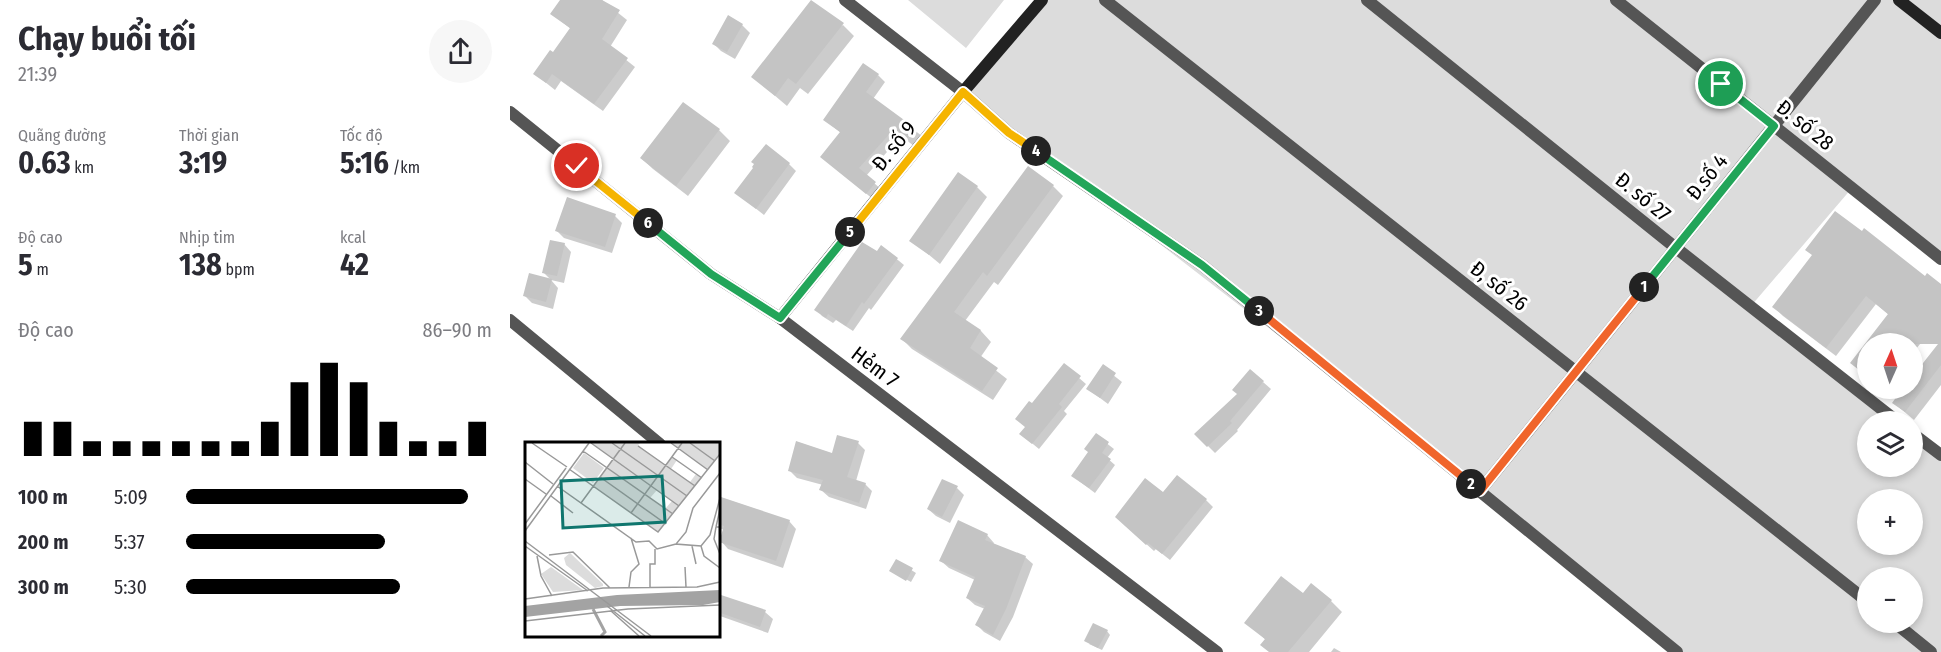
<!DOCTYPE html>
<html lang="vi">
<meta charset="utf-8">
<style>
body{margin:0;font-family:"Fira Sans Condensed",sans-serif;background:#f7f7f7;color:#2b2b33;height:100vh;display:flex;flex-direction:column;font-size:22px;white-space:nowrap}
*{box-sizing:border-box;margin:0}
p{font-size:20px;color:#7c7c81}
.icon{flex:none;width:33px;height:33px;fill:none;stroke:currentColor;stroke-width:2;stroke-linecap:round;stroke-linejoin:round}
.map{position:relative;flex:1;overflow:hidden}
.details{display:flex;flex-direction:column;background:#fff;width:510px}
.details>*{flex:none}
.needle{width:39px;rotate:3deg}
.buttons{position:absolute;left:1347px;top:333px;display:grid;gap:12px}
.buttons a{display:grid;place-items:center;width:66px;height:66px;border-radius:50%;background:#fff;box-shadow:0 3px 9px #0003;font-size:30px}
.pin{position:absolute;display:grid;place-items:center;width:51px;height:51px;color:#fff;margin:-26px;border:3px solid #fff;border-radius:50%;box-shadow:0 2px 6px #0007}
.km{position:absolute;width:30px;height:30px;margin:-15px;border-radius:50%;background:#222;color:#fff;font-size:16px;line-height:30px;text-align:center}
.round{display:grid;place-items:center;flex:none;width:63px;height:63px;border-radius:32px;background:#f7f7f7}
.overview{display:flex;align-items:center;justify-content:space-between;height:102px;padding:0 18px}
h1{font-size:33px;font-weight:700;line-height:45px}
.figures{display:grid;grid-template-columns:repeat(3,1fr);gap:9px;height:102px;padding:6px 18px}
.figures div{display:grid;align-content:center}
.figures b{font-size:30px;font-weight:700}
.figures small{font-size:16px;font-weight:400}
.figures p{font-size:16px}
.chart{height:168px;padding:12px 18px}
.chart p{display:flex;justify-content:space-between}
.chart svg{width:100%;height:108px;margin-top:6px;stroke:#000;stroke-width:6}
ul{padding:0 18px;list-style:none;font-size:20px}
li{display:grid;grid-template-columns:96px 72px 1fr;align-items:center;height:45px}
li i{height:15px;border-radius:8px;background:#000}
main{display:flex;flex:1;min-height:0}
.map>svg:first-child{display:block}
</style>
<main>
<section class="details">
<div class="overview"><div><h1>Chạy buổi tối</h1><p>21:39</p></div><a class="round"><svg class="icon" aria-label="share" viewBox="0 0 24 24"><path d="M12 15V3M7 8l5-5 5 5M5 13v7h14v-7"/></svg></a></div>
<div class="figures">
<div><p>Quãng đường</p><b>0.63<small> km</small></b></div>
<div><p>Thời gian</p><b>3:19</b></div>
<div><p>Tốc độ</p><b>5:16<small> /km</small></b></div>
</div>
<div class="figures">
<div><p>Độ cao</p><b>5<small> m</small></b></div>
<div><p>Nhịp tim</p><b>138<small> bpm</small></b></div>
<div><p>kcal</p><b>42</b></div>
</div>
<div class="chart"><p><span>Độ cao</span>86–90 m</p>
<svg viewBox="0 0 160 44" preserveAspectRatio="none"><path d="M5 44V30M15 44V30M25 44V38M35 44V38M45 44V38M55 44V38M65 44V38M75 44V38M85 44V30M95 44V14M105 44V6M115 44V14M125 44V30M135 44V38M145 44V38M155 44V30"/></svg>
</div>
<ul>
<li><b>100 m</b>5:09<i style="width:92%"></i></li>
<li><b>200 m</b>5:37<i style="width:65%"></i></li>
<li><b>300 m</b>5:30<i style="width:70%"></i></li>
</ul>
</section>
<div class="map">
<svg width="1431" height="652" viewBox="0 0 1431 652">
<rect width="100%" height="100%" fill="#fff"/>
<path fill="#dcdcdc" fill-rule="evenodd" d="M398,0H494L456,48Z
M532,0H1431V259L1342,188L1241,306L1388,421L1358,422V466H1402L1403,433L1431,455V652H1167L970,491L453,92ZM1358,500H1402V544H1358ZM1358,578H1402V622H1358Z"/>
<path fill="#0003" d="M52,0H92L117,20L100,47L125,67L93,111L51,81L45,90L25,74L44,54L61,29L42,14Z
M232,25L240,33L225,59L211,51L204,44Z
M333,25L344,36L298,94L290,88L277,106L243,77Z
M368,75L375,82L363,99L412,136L404,146L391,136L356,176L372,190L364,200L312,157L331,133L315,120Z
M209,130L220,141L178,196L143,169L131,158Z
M279,164L286,171L254,215L226,193L245,168Z
M543,186L553,196L488,285L484,282L455,321L471,331L481,342L470,358L497,379L483,400L402,349L392,339Z
M467,187L477,197L430,264L401,240Z
M105,216L112,223L102,253L54,238L47,231Z
M54,244L61,252L54,283L41,280L33,272Z
M372,247L394,265L361,310L359,308L343,331L326,320L323,323L312,316L306,309Z
M1415,278L1431,286V318L1402,354V344H1358V378L1342,363L1379,315L1366,304L1326,356L1273,316L1264,307Z
M41,280L48,288L43,309L22,303L15,296Z
M1431,342V385L1404,420L1384,403L1402,388Z
M554,365L576,384L554,411L557,414L529,449L518,440L516,427L523,405Z
M593,367L612,382L598,404L578,389Z
M753,382L761,389L727,430L728,431L705,453L686,434Z
M586,435L604,449L597,458L605,465L585,493L569,481Z
M348,443L355,450L346,481L355,484L362,491L356,509L319,497L311,490L313,485L287,478L280,471Z
M447,488L454,495L440,523L426,516L418,509Z
M653,494L696,500L703,507L660,560L646,549L644,551L614,524Z
M208,498L279,521L286,529L273,568L218,549L211,541L215,530L208,528Z
M477,535L484,543L483,545L515,557L523,564L503,617L490,641L474,632L467,625L475,609L465,605L457,598L465,580L439,568L431,561Z
M387,561L406,573L401,582L383,572Z
M793,595L821,601L832,612L799,652H760L756,640L736,622Z
M208,596L255,612L263,619L258,633L210,616L208,615Z
M597,631L600,635L592,650L579,644Z
M824,648L831,652H821Z"/>
<path fill="#c4c4c4" d="M50,0H92L110,10L92,39L118,58L84,104L42,74L36,83L23,74L40,50L43,52L60,28L40,14Z
M301,0L334,23L286,84L278,78L265,96L241,77Z
M218,15L233,24L217,52L202,44Z
M353,63L369,74L356,92L405,128L396,140L383,130L349,168L366,182L356,194L310,157L330,132L313,120Z
M173,102L210,129L166,186L130,158Z
M256,144L280,163L246,209L224,193L243,168L242,167L244,164L241,162Z
M518,166L544,185L477,276L473,272L444,312L471,330L460,348L488,368L472,391L390,339Z
M448,172L468,186L419,255L399,241Z
M57,197L106,214L95,247L45,231Z
M1325,211L1352,231L1354,228L1415,276L1417,273L1431,284V365L1395,412L1382,403L1393,388H1402V377L1428,344H1358V377L1340,363L1378,314L1356,296L1316,348L1262,307L1302,255L1295,250Z
M40,240L55,243L47,276L32,273Z
M352,242L367,251L371,245L388,258L354,304L352,302L336,326L318,314L316,318L304,310Z
M19,273L42,279L36,302L13,296Z
M554,363L571,376L549,404L552,407L522,444L509,434L515,427L505,419L519,401L522,403Z
M593,364L606,373L590,398L576,389Z
M740,369L754,381L720,421L722,423L697,447L684,434L727,394L722,390Z
M586,433L599,442L592,453L601,459L579,488L561,476L578,452L574,449Z
M327,435L349,441L337,477L356,483L349,503L309,490L313,480L278,471L286,441L322,453Z
M667,475L697,499L652,554L638,543L636,545L605,517L635,478L653,492Z
M432,479L448,486L432,517L417,509Z
M208,496L280,520L266,561L209,542L214,526L208,524Z
M448,520L478,534L475,540L516,556L496,609L483,635L465,625L475,606L456,598L465,577L429,561Z
M386,559L403,568L396,581L379,571Z
M771,576L793,593L801,583L822,600L778,652H759L750,645L755,639L734,623Z
M208,594L256,610L250,627L208,612Z
M583,623L598,630L588,648L574,641Z"/>
<g fill="none" stroke-linecap="round" stroke-linejoin="round">
<path stroke="#555" stroke-width="12" d="M335,0L453,92L499,133L692,265L1167,652
M595,0L1358,602
M857,0L1166,248L1388,422
M1106,0L1431,259
M0,112L201,274L270,318L707,652
M0,320L150,444
M1402,433L1431,455
M970,491L1365,0
M1384,622L1421,652"/>
<path stroke="#222" stroke-width="12" d="M1389,0L1431,33
M270,318L453,92L532,0"/>
</g>
<g fill="none" stroke-linecap="round" stroke-linejoin="round">
<defs>
<path id="split-1" d="M1134,287L1264,126L1211,84"/>
<path id="split-2" d="M961,484L970,491L1134,287"/>
<path id="split-3" d="M749,311L961,484"/>
<path id="split-4" d="M526,151L692,265L749,311"/>
<path id="split-5" d="M340,232L453,92L499,133L526,151"/>
<path id="split-6" d="M138,223L201,274L270,318L340,232"/>
<path id="split-7" d="M67,166L138,223"/>
</defs>
<use href="#split-1" stroke="#fff" stroke-width="12"/>
<use href="#split-2" stroke="#fff" stroke-width="12"/>
<use href="#split-3" stroke="#fff" stroke-width="12"/>
<use href="#split-4" stroke="#fff" stroke-width="12"/>
<use href="#split-5" stroke="#fff" stroke-width="12"/>
<use href="#split-6" stroke="#fff" stroke-width="12"/>
<use href="#split-7" stroke="#fff" stroke-width="12"/>
<use href="#split-1" stroke="#22a559" stroke-width="8"/>
<use href="#split-2" stroke="#f0652b" stroke-width="8"/>
<use href="#split-3" stroke="#f0652b" stroke-width="8"/>
<use href="#split-4" stroke="#22a559" stroke-width="8"/>
<use href="#split-5" stroke="#f5b400" stroke-width="8"/>
<use href="#split-6" stroke="#22a559" stroke-width="8"/>
<use href="#split-7" stroke="#f5b400" stroke-width="8"/>
</g>
<g text-anchor="middle" dominant-baseline="central" stroke-width="6" stroke-linejoin="round" paint-order="stroke">
<g font-size="21" fill="#000" stroke="#fff">
<text transform="translate(1295 125) rotate(39)">Đ. số 28</text>
<text transform="translate(384 146) rotate(-51)">Đ. số 9</text>
<text transform="translate(1197 177) rotate(-51)">Đ.số 4</text>
<text transform="translate(1133 197) rotate(39)">Đ. số 27</text>
<text transform="translate(989 286) rotate(38)">Đ, số 26</text>
<text transform="translate(365 367) rotate(37)">Hẻm 7</text>
</g>
</g>
<g transform="translate(15 442)">
<rect width="195" height="195" fill="#fff"/>
<path d="M66,1H115L113,3L140,23L147,15L152,18L146,27L165,40L171,32L177,36L133,90L68,44L88,17ZM132,48L147,59L140,67L125,56ZM146,1H195V12L183,28ZM59,11L79,26L68,41L48,26ZM45,111L78,142V144L70,146L41,123L39,116ZM26,125L58,148L28,150L16,132Z" fill="#dcdcdc" fill-rule="evenodd"/>
<path d="M195,148V160L178,163L95,164L0,175V164L92,153Z" fill="#a3a3a3"/>
<path fill="none" stroke="#a3a3a3" stroke-width="3" d="M68,167L80,190L76,194"/>
<path fill="none" stroke="#999" stroke-width="1.5" d="M7,1L42,25M66,1L154,64M87,1L162,54M146,1L183,28M165,1L190,19M113,4L170,44M58,9L148,72M147,15L177,36M0,20L28,42M44,27L133,90L195,12M195,31L168,66L161,90L151,102L176,104L179,114L195,126M75,35L141,82M0,37L21,52M32,44L111,100L124,99L132,107L151,102M26,54L48,71M56,61L100,1M106,71L157,1M0,82L41,26M191,85L195,67M195,85H191L189,97L195,112M0,89L64,1M0,99L126,194M0,104L63,149M167,104L171,122M176,104L185,93L195,56M24,113L48,110L85,146M12,114L16,134L27,154M160,125L161,145M104,145L106,130L114,122L106,96M125,146V122H130V107M0,157L78,146L172,145L195,140M82,164L120,194M86,169L114,194M0,179L103,167L195,163"/>
<path fill="#0f766e" fill-opacity="0.15" stroke="#0f766e" stroke-width="3" d="M137,34L140,80L38,86L36,39Z"/>
<rect width="195" height="195" fill="none" stroke="#000" stroke-width="3"/>
</g>
</svg>
<div class="buttons">
<a><svg class="needle" viewBox="-14 -14 28 28"><path d="M0-13l5 13h-10z" fill="#e53935"/><path d="M0 13l5-13h-10z" fill="#7c7c81"/></svg></a>
<a><svg class="icon" aria-label="layers" viewBox="0 0 24 24"><path d="M12 4l9 5-9 5-9-5zM3 14l9 5 9-5"/></svg></a>
<a>+</a>
<a>−</a>
</div>
<div class="pin" style="left:1211px;top:84px;background:#1e9e55"><svg class="icon" aria-label="arrive" viewBox="0 0 24 24"><path d="M6 21V4h12l-3 4 3 4H6"/></svg></div>
<div class="pin" style="left:67px;top:166px;background:#d93025"><svg class="icon" aria-label="check" viewBox="0 0 24 24"><path d="M5 12l5 5 9-10"/></svg></div>
<b class="km" style="left:1134px;top:287px">1</b>
<b class="km" style="left:961px;top:484px">2</b>
<b class="km" style="left:749px;top:311px">3</b>
<b class="km" style="left:526px;top:151px">4</b>
<b class="km" style="left:340px;top:232px">5</b>
<b class="km" style="left:138px;top:223px">6</b>
</div>
</main>
